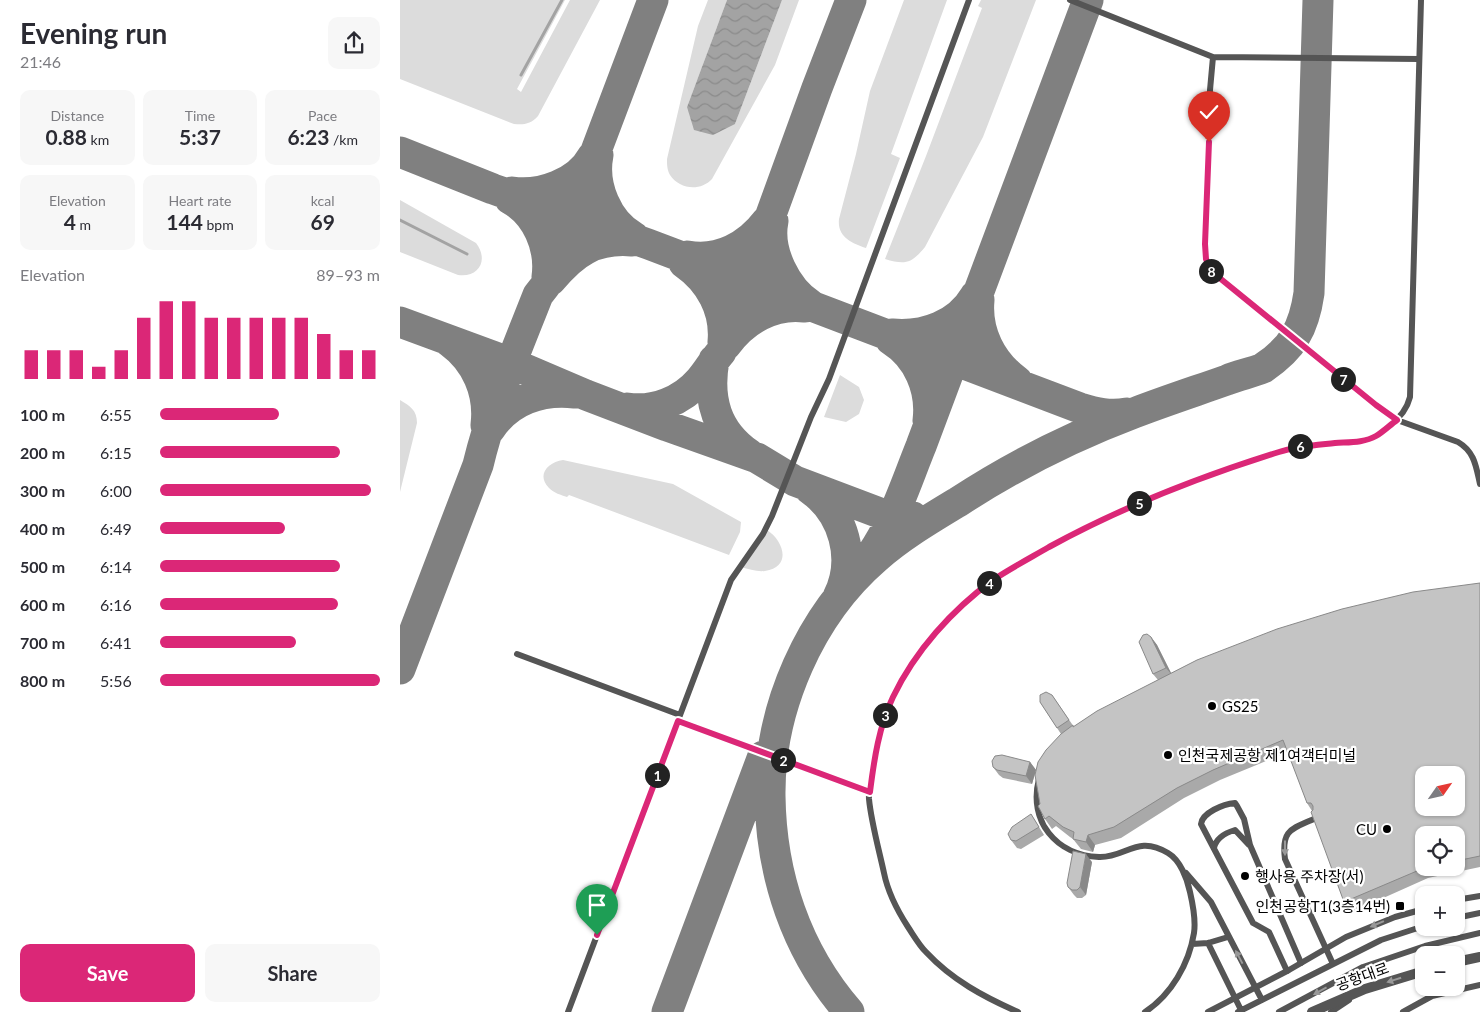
<!DOCTYPE html>
<meta charset="utf-8">
<style>
body{margin:0;font-family:Lato,"Noto Sans KR",sans-serif;background:#f7f7f7;color:#2b2b33;height:100vh;display:flex;flex-direction:column;font-size:19px;white-space:nowrap}
*{box-sizing:border-box;margin:0}
p{font-size:16px;color:#7c7c81}
.icon{flex:none;width:28px;height:28px;fill:none;stroke:currentColor;stroke-width:2;stroke-linecap:round;stroke-linejoin:round}
.map{position:relative;flex:1;overflow:hidden}
.details{display:flex;flex-direction:column;background:#fff;width:400px}
.details>*{flex:none}
.needle{width:32px;rotate:56deg}
.buttons{position:absolute;left:1015px;top:766px;display:grid;gap:10px}
.buttons a{display:grid;place-items:center;width:50px;height:50px;border-radius:10px;background:#fff;box-shadow:0 1px 4px #0004;font-size:25px}
.pin{position:absolute;display:grid;place-items:center;width:42px;height:42px;color:#fff;margin:-51px -21px;border-radius:50% 50% 50% 0;rotate:-45deg;box-shadow:0 0 5px #0007}
.pin .icon{rotate:45deg}
.km{position:absolute;width:25px;height:25px;margin:-12px;border-radius:50%;background:#222;color:#fff;font-size:14px;line-height:25px;text-align:center}
.round{display:grid;place-items:center;flex:none;width:52px;height:52px;border-radius:10px;background:#f7f7f7}
.head{display:flex;align-items:center;justify-content:space-between;height:85px;padding:0 20px}
h1{font-size:28px;font-weight:700;line-height:38px}
.metrics{display:grid;grid-template-columns:repeat(3,1fr);gap:8px;height:85px;padding:5px 20px}
.metrics div{display:grid;align-content:center;border-radius:10px;background:#f7f7f7;text-align:center}
.metrics b{font-size:21px;font-weight:700}
.metrics small{font-size:14px;font-weight:400}
.metrics p{font-size:14px}
.chart{height:140px;padding:10px 20px}
.chart p{display:flex;justify-content:space-between}
.chart svg{width:100%;height:90px;margin-top:5px;stroke:#db2777;stroke-width:6}
.primary-button{display:flex;gap:10px;margin-top:auto;padding:10px 20px}
.primary-button a{flex:1;height:58px;border-radius:10px;background:#db2777;color:#fff;font-size:20px;font-weight:700;line-height:58px;text-align:center}
.primary-button a+a{background:#f7f7f7;color:#2b2b33}
ul{padding:0 20px;list-style:none;font-size:16px}
li{display:grid;grid-template-columns:80px 60px 1fr;align-items:center;height:38px}
li i{height:12px;border-radius:6px;background:#db2777}
main{display:flex;flex:1;min-height:0}
.map>svg:first-child{display:block}
</style>
<main>
<section class="details">
<div class="head"><div><h1>Evening run</h1><p>21:46</p></div><a class="round"><svg class="icon" aria-label="share" viewBox="0 0 24 24"><path d="M12 15V3M7 8l5-5 5 5M5 13v7h14v-7"/></svg></a></div>
<div class="metrics">
<div><p>Distance</p><b>0.88<small> km</small></b></div>
<div><p>Time</p><b>5:37</b></div>
<div><p>Pace</p><b>6:23<small> /km</small></b></div>
</div>
<div class="metrics">
<div><p>Elevation</p><b>4<small> m</small></b></div>
<div><p>Heart rate</p><b>144<small> bpm</small></b></div>
<div><p>kcal</p><b>69</b></div>
</div>
<div class="chart"><p><span>Elevation</span>89–93 m</p>
<svg viewBox="0 0 160 44" preserveAspectRatio="none"><path d="M5 44V30M15 44V30M25 44V30M35 44V38M45 44V30M55 44V14M65 44V6M75 44V6M85 44V14M95 44V14M105 44V14M115 44V14M125 44V14M135 44V22M145 44V30M155 44V30"/></svg>
</div>
<ul>
<li><b>100 m</b>6:55<i style="width:54%"></i></li>
<li><b>200 m</b>6:15<i style="width:82%"></i></li>
<li><b>300 m</b>6:00<i style="width:96%"></i></li>
<li><b>400 m</b>6:49<i style="width:57%"></i></li>
<li><b>500 m</b>6:14<i style="width:82%"></i></li>
<li><b>600 m</b>6:16<i style="width:81%"></i></li>
<li><b>700 m</b>6:41<i style="width:62%"></i></li>
<li><b>800 m</b>5:56<i style="width:100%"></i></li>
</ul>
<div class="primary-button"><a>Save</a><a>Share</a></div>
</section>
<div class="map">
<svg width="1080" height="1012" viewBox="0 0 1080 1012">
<defs>
<pattern id="water-waves" width="16" height="10" patternUnits="userSpaceOnUse" patternTransform="scale(1.25)"><rect width="16" height="10" fill="#a3a3a3"/><path d="M0 5q4-4 8 0t8 0" fill="none" stroke="#8b8b8b"/></pattern>
</defs>
<rect width="100%" height="100%" fill="#fff"/>
<path fill="#dcdcdc" d="M0,0H165L117,89L121,92L170,0H200L138,116C131,124 124,125 114,124L0,79Z
M308,0H327L287,107L335,124L382,0H399L375,65L312,179C300,192 279,189 270,175C267,170 267,164 267,159L298,26Z
M504,0H547L491,154L500,158L466,248C452,243 437,237 439,219L456,154L470,91Z
M581,0H636L583,137L525,247C511,264 505,265 485,259L526,156L582,8L578,6Z
M0,200L76,243C89,260 79,278 58,275L0,252Z
M440,375L459,387L464,400L459,414L446,422L424,417Z
M0,400C10,406 17,410 17,423L0,492Z
M163,460L273,484L341,522L340,532L329,555L169,495L167,497C161,495 154,493 149,488C136,475 148,462 163,460Z
M367,530C384,541 392,567 365,571C357,572 349,569 341,567Z"/>
<path fill="url(#water-waves)" d="M327,0H382L335,124L313,135L294,130L287,107Z"/>
<g fill="none" stroke-linecap="round" stroke-linejoin="round">
<path stroke="#a3a3a3" stroke-width="3" d="M121,75L162,0
M0,220L67,254"/>
<path stroke="#808080" stroke-width="31" d="M0,152L93,189L248,244L680,408C696,413 710,416 727,413
M198,155C192,185 207,222 234,237
M112,192C140,196 178,183 192,157
M110,199C137,214 151,247 147,277
M373,221C367,251 386,289 411,305
M287,256C319,262 348,246 367,221
M284,263C310,281 326,310 323,342
M151,280C174,252 195,238 232,241
M579,300C576,332 591,362 617,381
M0,322L111,363L186,395L267,426L357,458L395,481L485,515L513,517
M492,334C524,337 558,325 575,296
M491,340C518,357 532,389 528,421
M50,342C76,361 90,392 86,425
M326,345C344,320 373,303 405,307
M314,360C307,399 316,431 349,454
M227,408C254,412 282,401 300,380C308,371 313,361 321,352L417,88L451,0
M90,429C109,400 142,389 175,393
M410,489C444,513 457,559 438,597
M471,555C494,522 506,483 521,446L688,0
M0,669L78,465C92,407 116,351 138,295L145,286L253,0
M267,1012L363,756
M449,1012C396,951 371,875 370,796C369,708 410,615 476,558C501,536 530,519 558,502C613,466 673,436 734,413C765,401 796,391 827,380C839,375 851,373 863,368C893,348 904,328 909,293L918,0"/>
<path stroke="#555" stroke-width="6" d="M670,0L813,57L1019,59
M813,57L810,90L805,244C805,258 807,266 816,277L976,405L997,420L1058,442C1075,452 1076,467 1080,484
M117,654L280,715
M278,721L470,792
M639,779C628,821 656,855 699,857C726,858 737,834 768,853C780,860 787,878 790,892C793,905 796,920 794,933C789,964 771,995 745,1012
M916,818C892,829 881,829 885,859L933,964
M814,848C816,838 825,833 835,830L849,845
M786,873L811,902L862,1000
M1056,900L1080,896
M1056,918L1080,913
M808,943L841,1010
M792,944L808,943L828,937
M887,971L869,932L853,923L801,824C802,813 823,804 835,803L837,806L844,819L850,845L901,963
M168,1012L331,580L363,534L372,516L411,417L429,379L569,0
M618,1012C584,997 552,980 526,952C519,945 514,936 508,927C497,910 488,893 484,873C479,850 471,821 469,799C468,782 474,765 477,749C501,626 614,559 719,512C771,488 825,468 880,451C898,446 916,445 935,443C948,442 962,443 974,437C980,434 985,429 990,425C1001,417 1007,409 1010,397L1021,0
M838,1012L981,940L1024,926
M879,1012L963,967L1025,946L1080,933
M931,1012L949,1000
M1003,1012L1032,996L1080,985"/>
<path stroke="#555" stroke-width="10" d="M1056,962L1080,957
M912,1012L965,989L1024,971"/>
<path stroke="#555" stroke-width="6" d="M808,1012L889,970L946,937L995,917L1024,909"/>
</g>
<path fill="#a9a9a9" fill-rule="evenodd" d="M1080,583V867L1028,878L952,912L944,902L912,811L907,803L888,752L820,780L784,798L721,838L695,845L693,852L681,849L673,839L670,837L656,826L652,829L645,819L640,804L661,734L640,702L652,695L674,727L758,680L753,674L751,637L757,645L771,673ZM1056,835V868H1024Z
M630,762L636,770L632,784L603,778L599,775L593,767Z
M631,814L644,835L621,849L617,848L611,840Z
M692,862L686,895L682,898H677L674,895L668,887Z"/>
<path fill="#898989" d="M751,637L757,645L772,675L766,668Z
M630,762L636,770L632,784L626,776Z
M688,835L695,845L693,852L686,842Z
M686,854L692,862L686,895L680,887Z"/>
<path fill="#c4c4c4" stroke="#898989" fill-rule="evenodd" d="M1080,583V856L1056,861V835H1024V868L944,902L911,812L913,810V806L911,803H907L883,740L813,770L777,788L714,827L688,835L686,842L673,839L674,832L663,827L649,816L645,819L638,806L640,804L635,775L638,762L646,750L661,734L673,725V727L697,711L797,660L877,629L942,609L1013,592ZM1024,775H1056V808H1024Z
M747,634L751,637L766,668L753,674L739,642L743,635Z
M646,692L652,695L669,720L657,728L640,702V695Z
M602,755L630,762L626,776L597,770L593,767L592,761L595,756Z
M631,814L639,827L616,841L611,840L608,834L612,827Z
M673,851L686,854L680,887L677,890H672L668,887L667,883Z"/>
<defs><path id="oneway-solid" d="M-6-.8H1V-3.2L6.5 0L1 3.2V.8H-6Z" transform="scale(1.25)"/></defs>
<g fill="#999">
<use href="#oneway-solid" transform="translate(885 848) rotate(90)"/>
<use href="#oneway-solid" transform="translate(977 924) rotate(157)"/>
<use href="#oneway-solid" transform="translate(839 957) rotate(-118)"/>
<use href="#oneway-solid" transform="translate(994 980) rotate(162)"/>
<use href="#oneway-solid" transform="translate(920 991) rotate(151)"/>
</g>
<g fill="none" stroke-linecap="round" stroke-linejoin="round">
<defs>
<path id="route" d="M197,935L278,721L470,792C474,760 479,726 493,697C515,651 552,610 593,580C611,568 630,558 649,547C722,507 799,477 879,452C897,446 916,445 935,443C948,442 964,443 976,436C983,432 990,425 997,420L976,405L811,271L806,259L805,244L809,142"/>
</defs>
<use href="#route" stroke="#fff" stroke-width="10"/>
<use href="#route" stroke="#db2777" stroke-width="6"/>
</g>
<g fill="#000" stroke="#fff" stroke-width="2">
<circle cx="812" cy="706" r="5"/>
<circle cx="768" cy="755" r="5"/>
<circle cx="987" cy="829" r="5"/>
<circle cx="845" cy="876" r="5"/>
<rect x="995" y="901" width="10" height="10" rx="2.5"/>
</g>
<g text-anchor="middle" dominant-baseline="central" stroke-width="4.5" stroke-linejoin="round" paint-order="stroke">
<g font-size="15" fill="#000" stroke="#fff" text-anchor="start">
<text x="822" y="706">GS25</text>
<text x="778" y="755">인천국제공항 제1여객터미널</text>
<text x="977" y="829" text-anchor="end">CU</text>
<text x="855" y="876">행사용 주차장(서)</text>
<text x="990" y="906" text-anchor="end">인천공항T1(3층14번)</text>
</g>
<g font-size="15" fill="#000" stroke="#fff">
<text transform="translate(962 976) rotate(-20)">공항대로</text>
</g>
</g>
</svg>
<div class="buttons">
<a><svg class="needle" viewBox="-14 -14 28 28"><path d="M0-13l5 13h-10z" fill="#e53935"/><path d="M0 13l5-13h-10z" fill="#7c7c81"/></svg></a>
<a><svg class="icon" aria-label="locate" viewBox="0 0 24 24"><circle cx="12" cy="12" r="6"/><path d="M12 2v4M12 18v4M2 12h4M18 12h4"/></svg></a>
<a>+</a>
<a>−</a>
</div>
<div class="pin" style="left:197px;top:935px;background:#1e9e55"><svg class="icon" aria-label="arrive" viewBox="0 0 24 24"><path d="M6 21V4h12l-3 4 3 4H6"/></svg></div>
<div class="pin" style="left:809px;top:142px;background:#d93025"><svg class="icon" aria-label="check" viewBox="0 0 24 24"><path d="M5 12l5 5 9-10"/></svg></div>
<b class="km" style="left:257px;top:775px">1</b>
<b class="km" style="left:383px;top:760px">2</b>
<b class="km" style="left:485px;top:715px">3</b>
<b class="km" style="left:589px;top:583px">4</b>
<b class="km" style="left:739px;top:503px">5</b>
<b class="km" style="left:900px;top:446px">6</b>
<b class="km" style="left:943px;top:379px">7</b>
<b class="km" style="left:811px;top:271px">8</b>
</div>
</main>
